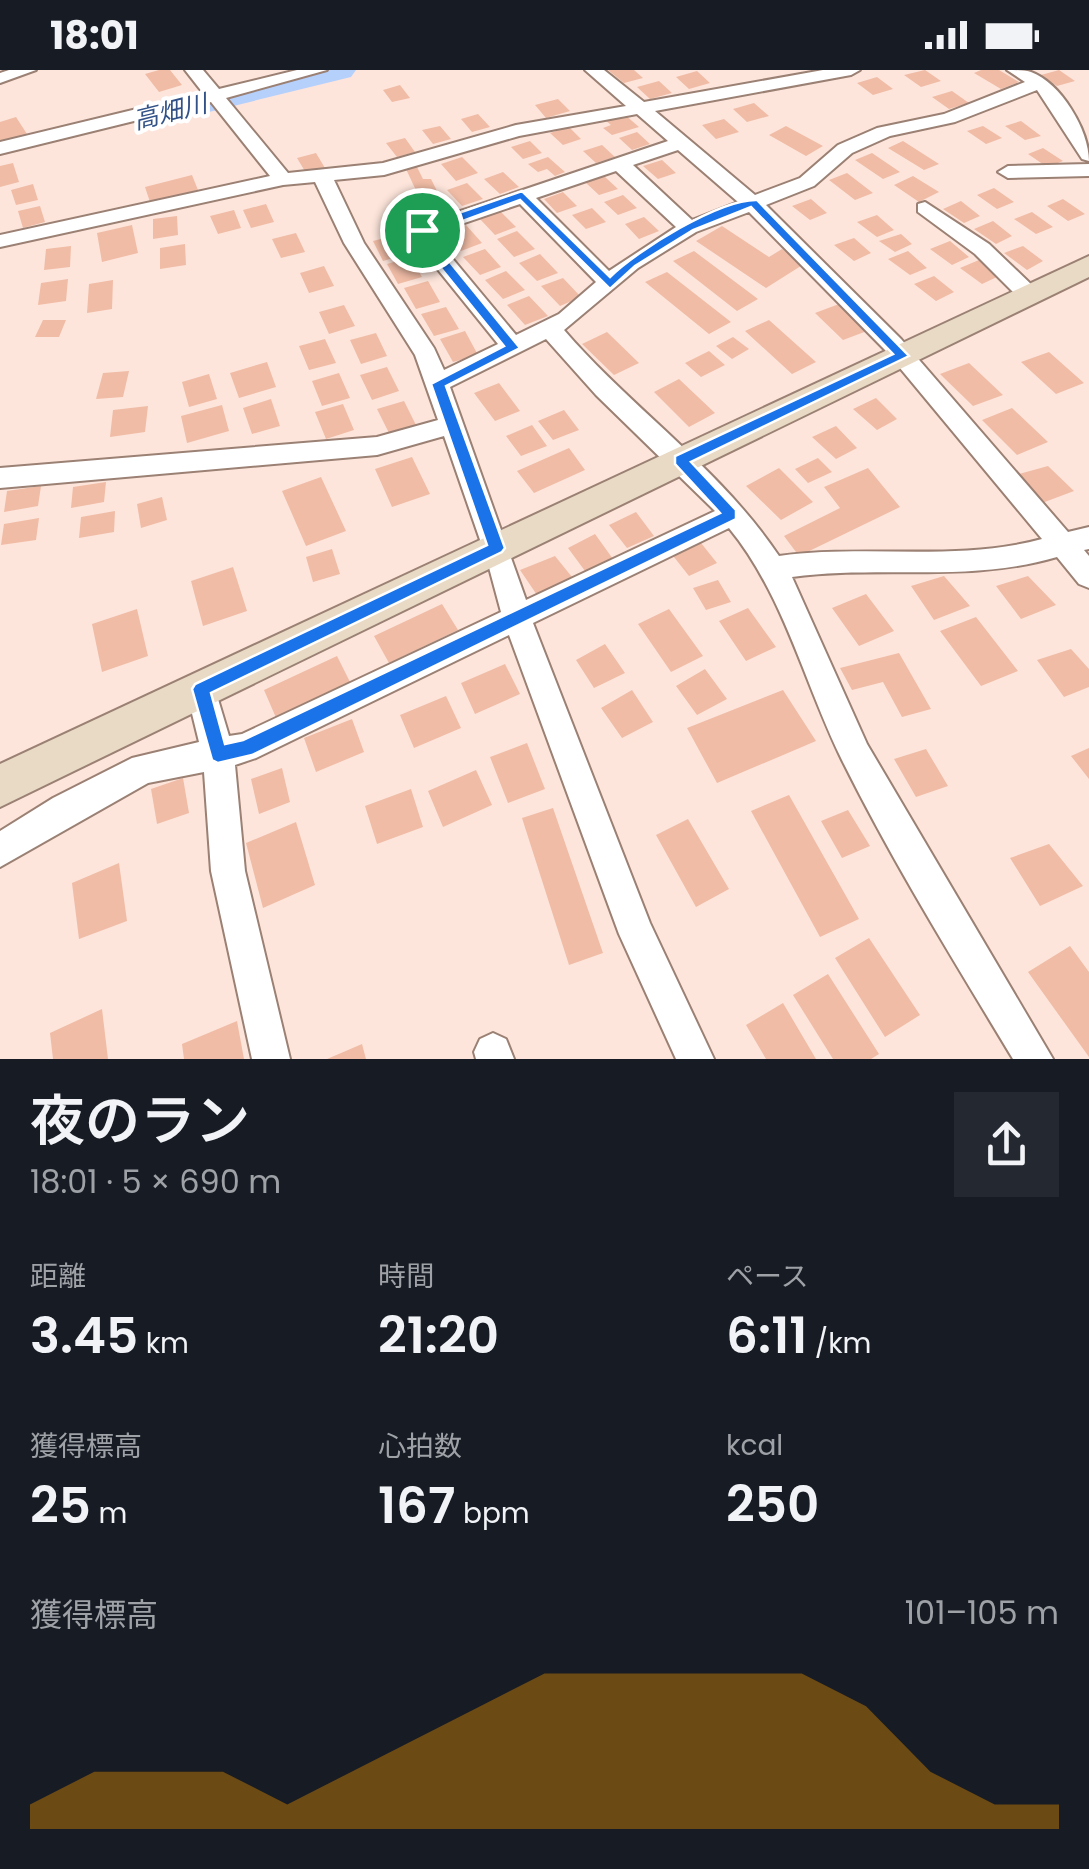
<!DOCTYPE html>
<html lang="ja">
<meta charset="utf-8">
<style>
body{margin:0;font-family:Poppins,"Noto Sans JP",sans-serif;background:#242831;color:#f1f3f6;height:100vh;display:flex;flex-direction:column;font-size:38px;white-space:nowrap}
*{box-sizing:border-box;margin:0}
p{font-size:32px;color:#9ea1a6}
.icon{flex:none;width:55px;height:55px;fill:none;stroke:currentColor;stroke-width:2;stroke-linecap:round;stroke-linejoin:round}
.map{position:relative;height:989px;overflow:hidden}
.side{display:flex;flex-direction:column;background:#171b24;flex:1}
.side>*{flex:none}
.pin{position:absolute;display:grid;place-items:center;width:85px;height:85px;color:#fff;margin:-42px;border:5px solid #fff;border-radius:50%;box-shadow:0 2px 10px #0007}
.round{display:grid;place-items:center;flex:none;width:105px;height:105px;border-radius:0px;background:#242831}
.headline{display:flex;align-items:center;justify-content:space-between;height:170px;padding:0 30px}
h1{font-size:55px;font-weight:600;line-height:75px}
.stats{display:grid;grid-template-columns:repeat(3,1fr);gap:15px;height:170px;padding:10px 30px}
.stats div{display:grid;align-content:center}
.stats b{font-size:50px;font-weight:600}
.stats small{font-size:28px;font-weight:400}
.stats p{font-size:28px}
.chart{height:280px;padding:20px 30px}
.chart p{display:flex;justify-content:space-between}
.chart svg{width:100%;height:180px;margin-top:10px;fill:#905e0d;opacity:.7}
.status{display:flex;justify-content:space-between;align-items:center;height:70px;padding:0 50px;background:#171b24;direction:ltr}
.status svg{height:28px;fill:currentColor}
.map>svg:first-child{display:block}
</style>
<div class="status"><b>18:01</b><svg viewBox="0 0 49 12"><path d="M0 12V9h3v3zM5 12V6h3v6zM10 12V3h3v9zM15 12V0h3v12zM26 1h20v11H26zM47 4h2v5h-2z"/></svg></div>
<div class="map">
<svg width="1089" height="989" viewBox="0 0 1089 989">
<rect width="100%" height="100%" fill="#fde5db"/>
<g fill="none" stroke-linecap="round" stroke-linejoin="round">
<path fill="#b6d0fc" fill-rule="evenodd" d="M301,0H356L351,7L160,54L148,51L144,44L148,37Z"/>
</g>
<path fill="#f0bca6" d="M159,0H170L182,15L159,22L145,4Z
M608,0H634L643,8L624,13Z
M925,0L941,11L921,17L904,5Z
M981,0H999L1019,12L1001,19L974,3Z
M1059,0L1075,11L1057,16L1041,5Z
M697,1L710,13L689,19L676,7Z
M877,7L893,19L873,25L857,13Z
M659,11L672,23L650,29L637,17Z
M400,15L410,28L392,32L383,20Z
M952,21L969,33L949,39L932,27Z
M558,29L570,41L546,48L535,35Z
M754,33L769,46L747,52L733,39Z
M478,44L490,57L472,62L461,49Z
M624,44L639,57L612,65L603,58L611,55L605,50Z
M16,47L27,64L0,72V52Z
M724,49L739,62L716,69L702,55Z
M1021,51L1041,66L1025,70L1005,56Z
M440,56L451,69L433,74L422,60Z
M786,56L823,76L806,86L769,65Z
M983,56L1002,68L986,74L967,61Z
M569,57L581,69L563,75L550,63Z
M637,62L650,74L632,80L619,68Z
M405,68L415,82L397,87L386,73Z
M530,71L542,83L523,89L511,77Z
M903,71L939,94L924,100L888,78Z
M602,75L615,87L596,93L583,81Z
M1043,78L1063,91L1047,97L1028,84Z
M316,83L325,98L306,103L297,88Z
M872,83L900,102L883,109L855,90Z
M462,87L478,103L456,111L441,94Z
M548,87L565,102L555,106L547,99L538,102L528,94Z
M662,90L676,103L658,109L643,96Z
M13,93L19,112L0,117V96Z
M417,97L423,109H431L439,125L420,129L406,99Z
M503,102L519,117L500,124L484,109Z
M847,103L873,123L855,130L829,110Z
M192,105L198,120L150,132L145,117Z
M604,106L618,119L599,125L585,112Z
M913,106L939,122L919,132L894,115Z
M467,113L483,129L462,136L447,120Z
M33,114L38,130L16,135L11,120Z
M994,118L1014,132L997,139L977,125Z
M563,122L577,136L557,143L544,129Z
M623,125L637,138L618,145L604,132Z
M811,129L827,143L810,150L792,136Z
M1063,129L1085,144L1068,151L1047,136Z
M961,131L980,146L964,153L943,139Z
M266,134L274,152L251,158L243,140Z
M40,136L45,152L23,158L18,141Z
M592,138L606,152L586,159L572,145Z
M234,140L241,158L218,164L210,146Z
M499,140L516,157L495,165L479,148Z
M1032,142L1053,157L1036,164L1014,149Z
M877,145L894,160L877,167L857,152Z
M177,146L178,165L153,169V149Z
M644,147L659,161L639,169L625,154Z
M993,151L1012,166L996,174L974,159Z
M132,155L138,183L102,192L97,163Z
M466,155L482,173L461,181L445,163Z
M722,156L769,187L782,179L804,194L766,218L696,171Z
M517,161L535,179L514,187L497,169Z
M296,163L305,182L281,188L272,169Z
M901,164L912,174L895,182L879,171Z
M396,165L407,184L383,191L373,171Z
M854,168L871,183L854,191L834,175Z
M950,171L969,187L952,195L930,179Z
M185,174L186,195L160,199V178Z
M71,176L70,197L44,200L46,179Z
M1023,176L1043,191L1027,200L1004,183Z
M485,179L501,197L480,205L463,187Z
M694,181L758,229L737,241L673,191Z
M908,181L927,198L910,205L888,189Z
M540,184L558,203L537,211L519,193Z
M411,187L422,207L398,214L387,194Z
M979,190L999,206L982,214L960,198Z
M324,196L334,216L309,223L300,203Z
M506,201L525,220L503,229L485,210Z
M667,202L731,252L709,264L645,212Z
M934,206L954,222L936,231L914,214Z
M563,208L581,227L560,236L541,216Z
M68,209L66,231L38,235L41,213Z
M113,210L112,239L87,243L89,214Z
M428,211L440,232L416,239L404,218Z
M529,226L548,246L525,255L507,235Z
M839,234L867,261L843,270L815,243Z
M344,235L355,256L329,264L319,242Z
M446,237L459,259L434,266L421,244Z
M43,250H66L59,267H35Z
M769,250L816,292L792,304L745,261Z
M465,261L478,285L453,292L440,269Z
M607,262L639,293L614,305L582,274Z
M376,263L387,286L361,294L350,270Z
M733,267L749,279L732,289L716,276Z
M325,269L336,293L309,300L299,276Z
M709,281L725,295L701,307L685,293Z
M1049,282L1084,313L1056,324L1021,292Z
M267,292L276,317L239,328L230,303Z
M969,293L1003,325L973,336L940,304Z
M387,297L399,321L372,330L360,305Z
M129,301L123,327L96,329L103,303Z
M339,303L350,328L322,336L312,311Z
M209,304L217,329L189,337L182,312Z
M679,309L715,343L689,357L654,322Z
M499,313L520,341L495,351L474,323Z
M876,328L897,349L877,360L853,339Z
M271,329L280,356L252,364L243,338Z
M404,331L417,357L390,365L377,339Z
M343,334L354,360L326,369L315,342Z
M222,335L229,361L187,373L181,346Z
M148,336L145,362L110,367L113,340Z
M1012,338L1048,372L1017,385L982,350Z
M564,340L579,360L553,370L538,351Z
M532,355L547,376L521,386L506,366Z
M836,356L857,378L836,389L812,367Z
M569,378L585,400L534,423L517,401Z
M412,387L430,424L392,437L375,399Z
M818,388L832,402L808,413L795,399Z
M1048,396L1074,421L1042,433L1019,404Z
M779,398L813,432L781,450L746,416Z
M868,398L900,437L799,486L784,466L840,438L824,417Z
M321,407L346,461L306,476L282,421Z
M106,412L104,432L71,438L73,417Z
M41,416L38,436L4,442L7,421Z
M162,427L167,450L141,458L137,434Z
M115,441L114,462L79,468L81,447Z
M636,442L654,466L627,478L609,455Z
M39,448L36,470L1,475L4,454Z
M595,464L613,489L585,501L568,478Z
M697,468L717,493L689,506L670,482Z
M332,479L340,504L313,512L306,487Z
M555,486L572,507L537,525L520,500Z
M233,497L247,541L203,556L191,511Z
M944,506L970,536L934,550L911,516Z
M1028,506L1056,535L1021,549L996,516Z
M718,510L731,532L706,540L693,518Z
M866,524L894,561L859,576L832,538Z
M442,534L458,560L389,593L374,566Z
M748,538L776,577L746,591L719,551Z
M137,539L148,586L102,602L92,554Z
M669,539L703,586L671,602L638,554Z
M976,547L1018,601L981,616L940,561Z
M605,574L625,603L594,618L576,590Z
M1071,579L1089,599V617L1064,627L1037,590Z
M899,583L931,639L902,647L883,612L852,620L840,598Z
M337,586L351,614L277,650L264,620Z
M505,594L520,624L475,644L461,613Z
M705,599L727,629L697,645L676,616Z
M632,620L653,652L622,668L601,638Z
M783,620L816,671L717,713L687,658Z
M446,626L461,658L414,678L400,645Z
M352,649L364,682L316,702L304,668Z
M527,673L545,719L508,733L490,687Z
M1089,678V709L1071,686Z
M926,679L948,716L916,727L894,689Z
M282,698L290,732L259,744L251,709Z
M476,700L492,735L443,757L428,721Z
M183,708L189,743L157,754L151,719Z
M411,719L423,757L377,774L365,736Z
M789,725L859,849L820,867L751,741Z
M553,738L603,883L569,895L522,748Z
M848,740L870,776L842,788L821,751Z
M688,749L729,819L696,837L656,765Z
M296,752L315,815L263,838L246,773Z
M1049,774L1083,816L1040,836L1010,788Z
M119,793L127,851L79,869L72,813Z
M869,868L920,945L885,967L835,888Z
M1070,876L1089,902V987L1028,902Z
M828,904L879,984L871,989H833L793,925Z
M783,933L816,989H766L746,955Z
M102,939L108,989H53L50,963Z
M237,951L244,989H184L182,974Z
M362,974L366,989H327Z"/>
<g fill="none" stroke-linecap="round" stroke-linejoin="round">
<defs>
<path id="street" d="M9,0H36L0,13V3Z
M185,0H203L219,19L297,0H327L226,28L288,103L383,93L516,55L626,36L585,0H604L644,32L823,0H860L851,5L655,41L755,125L800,108L838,75L877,58L944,44L1025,12L1007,0C1015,0 1024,0 1031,2C1061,13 1089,60 1089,91L1082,89L1037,20L955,52L890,66L852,83L814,116L766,135L901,269L1068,462L1089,457V479L1084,480L1089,486V518L1079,514L1057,487C969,513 881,495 792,507L867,674L1053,989H1013C954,891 893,793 842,690C804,613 784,525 729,458L533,553L650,853L714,989H676L619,864L509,565L256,688L235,695L245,801L290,989H252L211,801L204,702L148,713L0,797V761L53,728L132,688L199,672L186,619L190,609L201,605L212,609L229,666L242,664L501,542L487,490L444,366L377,385L0,418V398L377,367L438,350L415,285L344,173L315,112L283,115L0,177V165L270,106L211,32L0,84V72L203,23ZM637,44L668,71L416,156L411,165L414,170L498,274L444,300L434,278L364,173L334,110L384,105L519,66ZM678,80L738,132L692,150L633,95ZM616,101L676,157L609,201L536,128ZM520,134L596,212L559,244L516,265L432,164ZM749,142L885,280L1042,469C957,492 866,474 779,486C720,398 632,339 564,260L638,198L696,162ZM546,269L596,325L715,441L526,530L450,317Z
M1089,94V106L1008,108L998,102L1008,96Z
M925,132L989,174L1036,219L1039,224L1036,229H1020L975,184L918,142V134Z
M493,963L506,969L514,989H476L474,982L480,969Z"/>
<path id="secondary" d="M1089,186V207L0,737V694Z"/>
</defs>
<use href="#street" stroke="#9b8074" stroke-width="4"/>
<use href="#secondary" stroke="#9b8074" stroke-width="4"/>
<use href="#street" fill="#fff" fill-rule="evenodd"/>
<use href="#secondary" fill="#e8dac4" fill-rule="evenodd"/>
</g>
<path fill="#1a73e8" stroke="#fff" stroke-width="2.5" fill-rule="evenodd" d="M522,121L610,207C637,180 720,129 757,130L909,286L691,392L736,440V449L252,685L218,693L212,690L192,619L195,614L487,475L431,314L504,276L414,165L418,157ZM520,130L610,219L635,196L693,160L751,137L893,284L675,386V394L720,443L243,670L225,674L211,623L502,482L505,478L446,316L520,278L427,164Z"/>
<g text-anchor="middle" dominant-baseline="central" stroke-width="8" stroke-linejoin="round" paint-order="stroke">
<g font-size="25" font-style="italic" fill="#315187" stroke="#fff">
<text transform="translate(170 42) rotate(-14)">高畑川</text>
</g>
</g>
</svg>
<div class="pin" style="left:422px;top:160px;background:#1e9e55"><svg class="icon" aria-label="arrive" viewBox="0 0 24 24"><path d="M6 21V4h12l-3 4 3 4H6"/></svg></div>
</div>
<section class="side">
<div class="headline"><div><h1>夜のラン</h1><p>18:01 · 5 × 690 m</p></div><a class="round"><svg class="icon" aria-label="share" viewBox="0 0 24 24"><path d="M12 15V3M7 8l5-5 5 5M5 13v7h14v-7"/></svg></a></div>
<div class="stats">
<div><p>距離</p><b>3.45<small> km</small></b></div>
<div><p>時間</p><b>21:20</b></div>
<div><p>ペース</p><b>6:11<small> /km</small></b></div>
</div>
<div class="stats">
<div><p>獲得標高</p><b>25<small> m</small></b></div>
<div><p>心拍数</p><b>167<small> bpm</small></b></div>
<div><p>kcal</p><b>250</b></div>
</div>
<div class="chart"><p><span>獲得標高</span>101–105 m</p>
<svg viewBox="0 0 160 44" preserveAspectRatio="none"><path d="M0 44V38L10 30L20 30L30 30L40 38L50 30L60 22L70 14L80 6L90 6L100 6L110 6L120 6L130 14L140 30L150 38L160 38V44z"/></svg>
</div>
</section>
